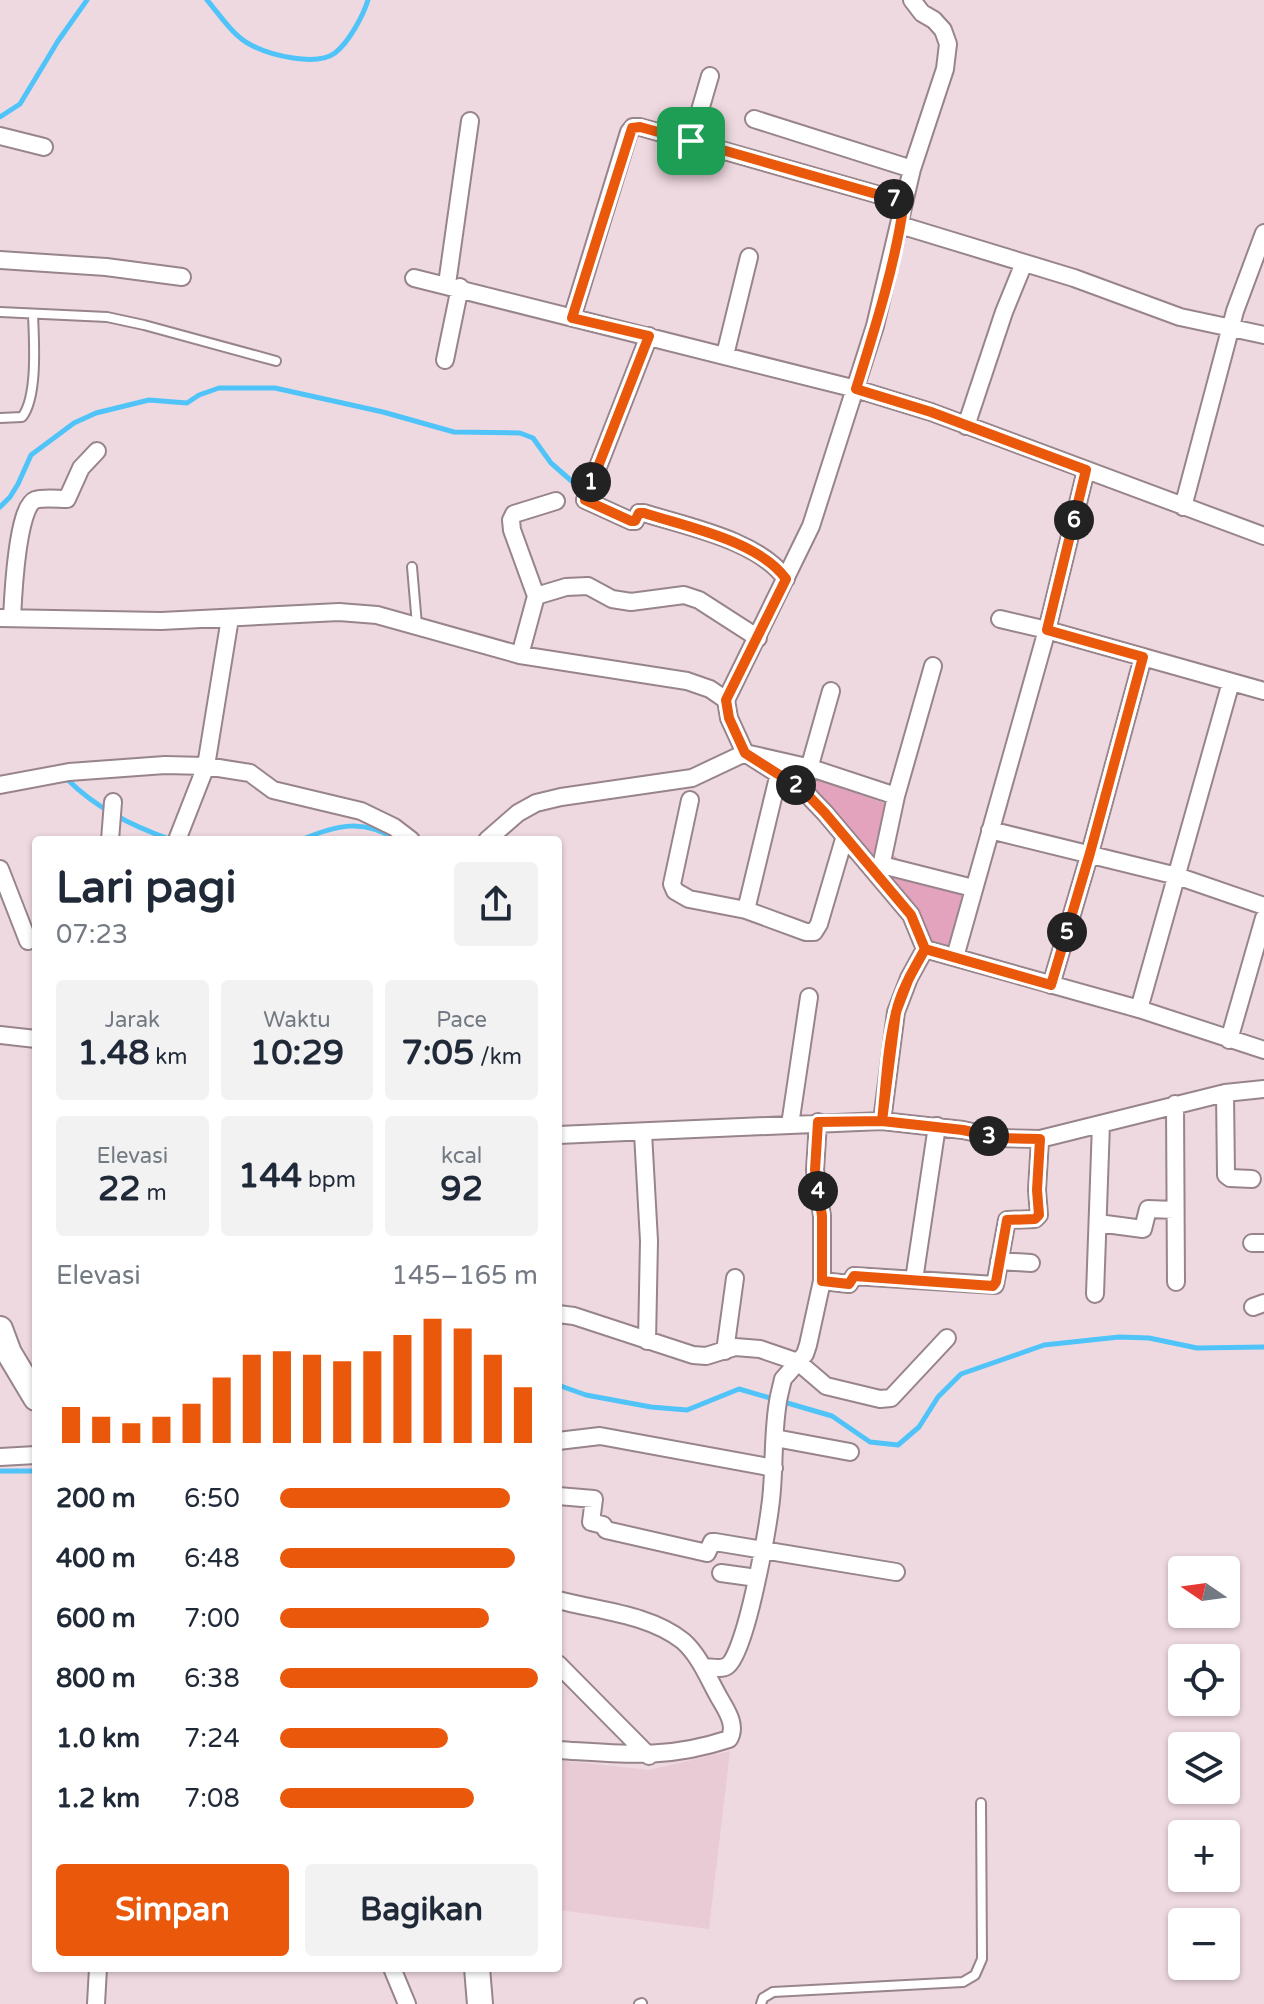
<!DOCTYPE html>
<html lang="id">
<meta charset="utf-8">
<style>
body{margin:0;font-family:"Varela Round",sans-serif;background:#f2f2f3;color:#1f2937;height:100vh;display:flex;flex-direction:column;font-size:30px;white-space:nowrap}
*{box-sizing:border-box;margin:0}
p{font-size:26px;color:#747a83}
.icon{flex:none;width:44px;height:44px;fill:none;stroke:currentColor;stroke-width:2;stroke-linecap:round;stroke-linejoin:round}
.map{position:relative;flex:1;overflow:hidden}
.drawer{position:absolute;left:32px;top:836px;width:530px;height:1136px;display:flex;flex-direction:column;background:#fff;border-radius:8px;box-shadow:0 2px 6px #0004}
.drawer>*{flex:none}
.needle{width:52px;rotate:283deg}
.controls{position:absolute;left:1168px;top:1556px;display:grid;gap:16px}
.controls a{display:grid;place-items:center;width:72px;height:72px;border-radius:8px;background:#fff;box-shadow:0 2px 6px #0004;font-size:40px}
.pin{position:absolute;display:grid;place-items:center;width:68px;height:68px;color:#fff;margin:-34px;border-radius:16px;box-shadow:0 4px 12px #0006}
.km{position:absolute;width:40px;height:40px;margin:-20px;border-radius:50%;background:#222;color:#fff;font-size:22px;line-height:40px;text-align:center}
.round{display:grid;place-items:center;flex:none;width:84px;height:84px;border-radius:8px;background:#f2f2f3}
.headline{display:flex;align-items:center;justify-content:space-between;height:136px;padding:0 24px}
h1{font-size:44px;font-weight:700;line-height:60px}
.figures{display:grid;grid-template-columns:repeat(3,1fr);gap:12px;height:136px;padding:8px 24px}
.figures div{display:grid;align-content:center;border-radius:8px;background:#f2f2f3;text-align:center}
.figures b{font-size:34px;font-weight:700}
.figures small{font-size:22px;font-weight:400}
.figures p{font-size:22px}
.chart{height:224px;padding:16px 24px}
.chart p{display:flex;justify-content:space-between}
.chart svg{width:100%;height:144px;margin-top:8px;stroke:#ea580c;stroke-width:6}
.action{display:flex;gap:16px;margin-top:auto;padding:16px 24px}
.action a{flex:1;height:92px;border-radius:8px;background:#ea580c;color:#fff;font-size:32px;font-weight:700;line-height:92px;text-align:center}
.action a+a{background:#f2f2f3;color:#1f2937}
ul{padding:0 24px;list-style:none;font-size:26px}
li{display:grid;grid-template-columns:128px 96px 1fr;align-items:center;height:60px}
li i{height:20px;border-radius:10px;background:#ea580c}
.map>svg:first-child{display:block}
</style>
<div class="map">
<svg width="1264" height="2004" viewBox="0 0 1264 2004">
<rect width="100%" height="100%" fill="#efd9e0"/>
<path fill="#e9cbd5" d="M730,1751L709,1929L558,1910V1760L649,1770Z"/>
<path fill="#e4a3bc" d="M787,769L890,805L882,844L906,867L970,885L952,955L924,938L785,774Z"/>
<g fill="none" stroke-linecap="round" stroke-linejoin="round">
<path stroke="#50c4f9" stroke-width="5" d="M207,0C220,15 233,36 251,45C270,55 316,67 335,53C349,42 363,16 368,0
M0,117L20,104L58,41L87,0
M0,507L10,497L18,484L31,455L74,423L96,413L149,400L187,403L199,395L219,388H275L383,412L454,432L520,433L533,438L551,463L576,485
M63,780H68C97,809 134,827 172,840
M301,840C336,825 363,818 397,840
M558,1385L586,1395L651,1407L687,1410L739,1389L832,1416L870,1442L898,1445L919,1427L938,1397L961,1374L1044,1345L1119,1337L1149,1338L1197,1348L1264,1347
M0,1471H36"/>
<defs>
<path id="lane" d="M0,312L107,317L144,325L276,361
M0,418L22,417C38,397 34,340 33,315
M412,567L417,625
M639,2004L642,2003
M761,2004L763,1998L773,1992L963,1982L975,1975L982,1959L981,1803"/>
<path id="street" d="M754,119L912,169
M0,136L44,147
M691,141L710,76
M900,225L1074,278L1180,317L1264,335
M0,260L106,267L182,277
M414,278L856,389L931,412L1264,536
M447,284L470,121
M572,318L629,132L633,127H640L904,202
M649,336L585,500L631,521H635L639,513H644C688,527 758,540 786,579
M725,355L749,257
M445,360L460,287
M966,426L1004,312L1024,263
M1183,507L1235,311L1264,233
M536,596L566,587L588,586L612,599L631,602L684,595L699,600L758,638
M0,618L161,621L339,612L377,615L520,655L687,681L710,689L726,700L729,718L745,753L803,790L825,813L911,915L925,949L909,978L896,1012L882,1121
M12,618C13,598 17,507 35,500C43,497 58,499 67,499L81,468L97,451
M1000,619L1047,630L1086,470
M520,655L536,596L512,530L511,520L514,514L556,501
M726,700L811,526L875,326L912,169L945,69L948,44L943,30L934,20L922,13L912,0
M0,785L69,772L165,765L206,766L230,618
M803,790L831,691
M690,800L672,884L675,891L689,899L746,910L806,932H814L819,924L844,839
M990,830L1177,876L1264,906
M110,840L113,802
M177,840L206,766L250,773L273,790L361,811L394,827L411,840
M487,840L518,813L536,803L561,797L692,778L745,753L811,768L896,796
M882,865L973,888
M0,869L28,941
M879,876L896,796L933,666
M746,910L779,773
M925,949L1139,1009L1264,1050
M955,957L1047,630L1264,691
M1051,985L1090,853L1143,657
M1139,1009L1231,682
M0,1035L36,1039
M1229,1040L1264,918
M1225,1093L1226,1175L1230,1178L1252,1179
M1175,1104L1176,1282
M790,1125L809,997
M643,1133L649,1241L647,1341
M558,1135L882,1121L963,1130L999,1138L1040,1139L1225,1093L1264,1089
M1098,1223L1143,1229L1148,1209L1175,1210
M1252,1243H1264
M999,1261L1031,1263
M914,1280L937,1126
M822,1281L849,1284L854,1276L995,1285L1007,1220L1035,1219L1039,1215L1037,1190L1040,1139
M1095,1294L1101,1124
M1253,1307L1264,1303
M558,1314L574,1316L693,1355L706,1356L735,1347L760,1349L798,1362L826,1386L880,1399L891,1398L947,1338
M725,1351L735,1278
M775,1438L850,1452
M558,1441L600,1436L774,1468
M0,1457L36,1455
M558,1496L594,1499L591,1522L603,1525L606,1530L707,1553L712,1542H715L896,1572
M721,1573L757,1578
M558,1600C599,1611 649,1614 683,1641C700,1656 709,1680 720,1699C727,1711 737,1726 729,1739C666,1760 623,1754 558,1750
M558,1664L649,1756
M703,1667C710,1667 721,1670 727,1666C746,1655 768,1526 771,1500C775,1466 772,1430 779,1396L783,1379L805,1354L808,1345L822,1281V1216L815,1170L818,1122
M392,1968L407,2004
M96,2004L98,1968"/>
<path id="secondary" d="M0,1329L9,1353L36,1398
M477,1968L480,2004"/>
</defs>
<use href="#lane" stroke="#98848b" stroke-width="12"/>
<use href="#street" stroke="#98848b" stroke-width="20"/>
<use href="#secondary" stroke="#98848b" stroke-width="28"/>
<use href="#lane" stroke="#fff" stroke-width="8"/>
<use href="#street" stroke="#fff" stroke-width="16"/>
<use href="#secondary" stroke="#fff" stroke-width="24"/>
</g>
<g fill="none" stroke-linecap="round" stroke-linejoin="round">
<defs>
<path id="route" d="M691,141L640,127L632,128L572,318L649,336L585,500L631,521H635L639,513H644C687,527 759,541 786,579L726,700L729,718L745,753L803,790L825,813L911,915L925,949L909,978L896,1012L882,1121L963,1130L999,1138L1040,1139L1037,1190L1039,1215L1035,1219L1007,1220L996,1282L993,1286L854,1276L849,1284L822,1281V1216L815,1170L818,1122L882,1121C886,1086 887,1048 896,1013C901,990 914,969 925,949L1051,985L1090,853L1143,657L1047,630L1086,470L931,412L856,389C875,328 895,266 904,202L691,141"/>
</defs>
<use href="#route" stroke="#fff" stroke-width="16"/>
<use href="#route" stroke="#ea580c" stroke-width="10"/>
</g>
</svg>
<div class="controls">
<a><svg class="needle" viewBox="-14 -14 28 28"><path d="M0-13l5 13h-10z" fill="#e53935"/><path d="M0 13l5-13h-10z" fill="#747a83"/></svg></a>
<a><svg class="icon" aria-label="locate" viewBox="0 0 24 24"><circle cx="12" cy="12" r="6"/><path d="M12 2v4M12 18v4M2 12h4M18 12h4"/></svg></a>
<a><svg class="icon" aria-label="layers" viewBox="0 0 24 24"><path d="M12 4l9 5-9 5-9-5zM3 14l9 5 9-5"/></svg></a>
<a>+</a>
<a>−</a>
</div>
<div class="pin" style="left:691px;top:141px;background:#1e9e55"><svg class="icon" aria-label="arrive" viewBox="0 0 24 24"><path d="M6 21V4h12l-3 4 3 4H6"/></svg></div>
<b class="km" style="left:591px;top:482px">1</b>
<b class="km" style="left:796px;top:785px">2</b>
<b class="km" style="left:989px;top:1136px">3</b>
<b class="km" style="left:818px;top:1191px">4</b>
<b class="km" style="left:1067px;top:932px">5</b>
<b class="km" style="left:1074px;top:520px">6</b>
<b class="km" style="left:894px;top:199px">7</b>
<section class="drawer">
<div class="headline"><div><h1>Lari pagi</h1><p>07:23</p></div><a class="round"><svg class="icon" aria-label="share" viewBox="0 0 24 24"><path d="M12 15V3M7 8l5-5 5 5M5 13v7h14v-7"/></svg></a></div>
<div class="figures">
<div><p>Jarak</p><b>1.48<small> km</small></b></div>
<div><p>Waktu</p><b>10:29</b></div>
<div><p>Pace</p><b>7:05<small> /km</small></b></div>
</div>
<div class="figures">
<div><p>Elevasi</p><b>22<small> m</small></b></div>
<div><b>144<small> bpm</small></b></div>
<div><p>kcal</p><b>92</b></div>
</div>
<div class="chart"><p><span>Elevasi</span>145–165 m</p>
<svg viewBox="0 0 160 44" preserveAspectRatio="none"><path d="M5 44V33M15 44V36M25 44V38M35 44V36M45 44V32M55 44V24M65 44V17M75 44V16M85 44V17M95 44V19M105 44V16M115 44V11M125 44V6M135 44V9M145 44V17M155 44V27"/></svg>
</div>
<ul>
<li><b>200 m</b>6:50<i style="width:89%"></i></li>
<li><b>400 m</b>6:48<i style="width:91%"></i></li>
<li><b>600 m</b>7:00<i style="width:81%"></i></li>
<li><b>800 m</b>6:38<i style="width:100%"></i></li>
<li><b>1.0 km</b>7:24<i style="width:65%"></i></li>
<li><b>1.2 km</b>7:08<i style="width:75%"></i></li>
</ul>
<div class="action"><a>Simpan</a><a>Bagikan</a></div>
</section>
</div>
